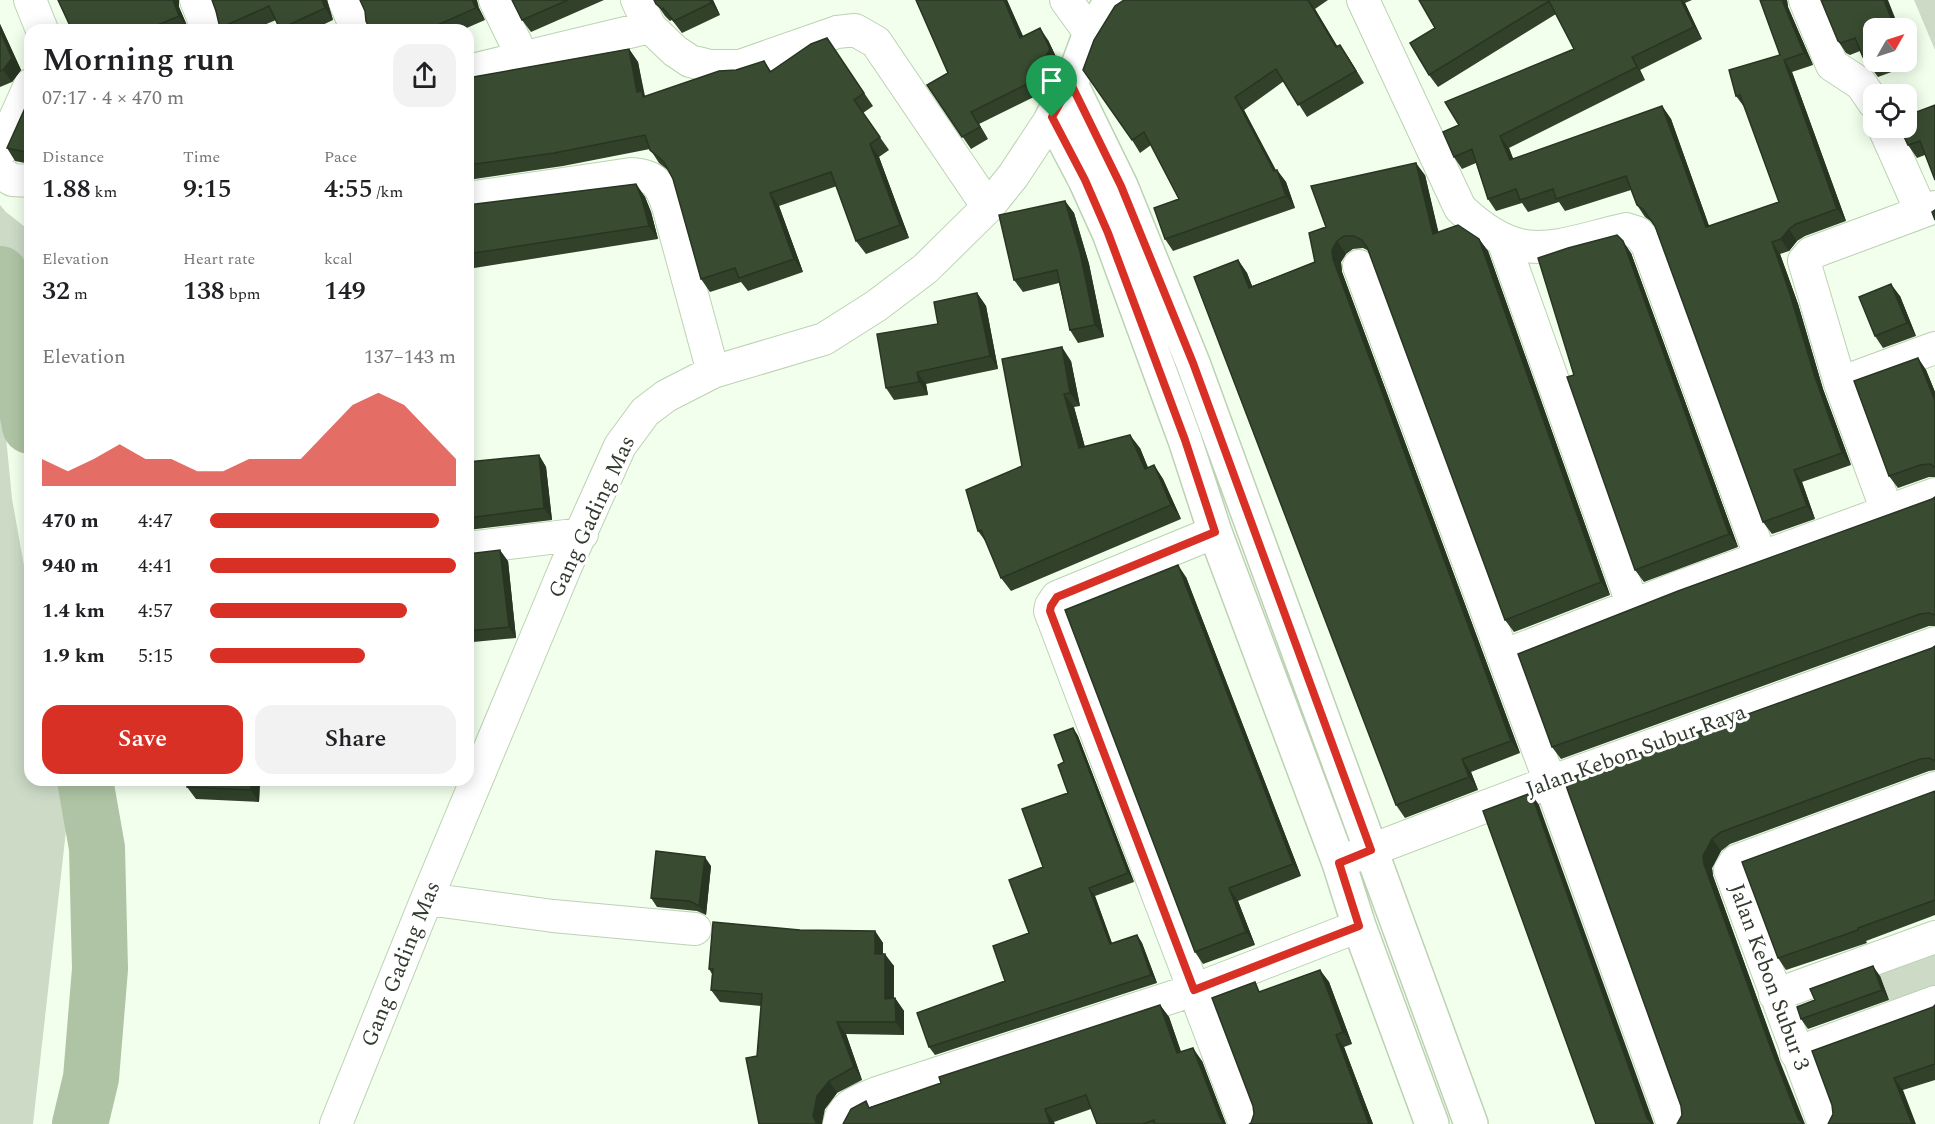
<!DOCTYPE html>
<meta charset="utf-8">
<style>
body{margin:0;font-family:Spectral,serif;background:#f2f2f2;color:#202124;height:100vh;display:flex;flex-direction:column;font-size:22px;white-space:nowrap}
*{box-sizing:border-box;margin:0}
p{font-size:20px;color:#757577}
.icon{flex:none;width:33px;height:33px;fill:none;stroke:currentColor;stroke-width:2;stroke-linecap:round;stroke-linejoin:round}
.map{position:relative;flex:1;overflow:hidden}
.details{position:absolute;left:24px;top:24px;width:450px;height:762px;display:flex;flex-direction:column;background:#fff;border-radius:18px;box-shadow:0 3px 15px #0003}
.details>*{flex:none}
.needle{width:39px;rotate:51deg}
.tools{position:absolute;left:1863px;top:18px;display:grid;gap:12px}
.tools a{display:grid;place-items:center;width:54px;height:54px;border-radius:12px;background:#fff;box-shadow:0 3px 15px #0003;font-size:30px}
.pin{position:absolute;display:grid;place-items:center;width:51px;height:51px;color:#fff;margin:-62px -26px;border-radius:50% 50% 50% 0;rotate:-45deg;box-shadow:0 0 6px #0007}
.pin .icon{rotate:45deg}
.round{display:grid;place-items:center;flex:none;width:63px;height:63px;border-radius:18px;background:#f2f2f2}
.overview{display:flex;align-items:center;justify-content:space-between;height:102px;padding:0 18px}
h1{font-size:33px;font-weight:600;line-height:45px}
.stats{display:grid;grid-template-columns:repeat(3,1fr);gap:9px;height:102px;padding:6px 18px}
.stats div{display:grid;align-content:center}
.stats b{font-size:26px;font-weight:600}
.stats small{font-size:16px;font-weight:400}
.stats p{font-size:16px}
.chart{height:168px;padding:12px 18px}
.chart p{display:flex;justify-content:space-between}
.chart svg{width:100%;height:108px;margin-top:6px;fill:#d93025;opacity:.7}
.cta{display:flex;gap:12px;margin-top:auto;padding:12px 18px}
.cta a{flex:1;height:69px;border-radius:18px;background:#d93025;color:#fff;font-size:24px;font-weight:600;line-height:69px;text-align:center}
.cta a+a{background:#f2f2f2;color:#202124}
ul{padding:0 18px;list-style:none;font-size:20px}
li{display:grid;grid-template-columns:96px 72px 1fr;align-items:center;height:45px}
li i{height:15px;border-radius:8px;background:#d93025}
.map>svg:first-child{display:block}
</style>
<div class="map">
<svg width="1935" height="1124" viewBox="0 0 1935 1124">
<rect width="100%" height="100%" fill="#f1ffec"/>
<path fill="#ccdac6" d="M1914,0H1935V50Z
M0,205L6,212L30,231V281L0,252Z
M0,351L4,364V416L12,499L30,599V780H62L68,813L33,1124H0Z
M1935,949V990L1892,1007L1878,971Z"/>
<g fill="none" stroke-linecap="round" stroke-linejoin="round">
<path stroke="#aec4a4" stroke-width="56" d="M0,274L30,426
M80,1124L91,1078L100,969L97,848L85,780"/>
<defs>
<path id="minor" d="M30,0L42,30
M196,0L208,30
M344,0L357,30
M495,0L523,58
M637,0L650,27L675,51L690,61L710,66H740L837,32L855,30L876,42L988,207
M1066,0L1090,33
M1363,0L1460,208C1521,267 1553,246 1626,229L1638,233L1647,244L1761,558
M1805,0L1832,65L1861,84L1874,103
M468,71L650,27
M1884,128L1921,211
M0,152L30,85
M0,172L12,180L30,181
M468,198L631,174C655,175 660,184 668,206L713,372
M1503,240L1633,606
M1359,266L1550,782L1673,1124
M1840,383L1935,348
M1887,511L1840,383L1804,261L1811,253L1935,207
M1215,532L1057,597L1051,606L1050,611L1245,1124
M468,548L582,534
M1503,656L1680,587L1935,494
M1345,860L1550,782L1935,643
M427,899L553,916L695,929
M1775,995L1935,937
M1796,1053L1935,1002
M336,1124L423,908L566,566L620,446L645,412L666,396L713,372L824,339L876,306L925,269L988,207L1013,176L1052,117
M839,1124C842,1105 861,1100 877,1093L1194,990L1359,926
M1824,1124L1730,870L1736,861L1935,788"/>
<path id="tertiary" d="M1112,0L1090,33L1071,84L1052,117L1085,180L1109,233L1185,440L1215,532L1339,863L1359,926L1432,1124
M1071,84L1121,186L1193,363L1471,1124"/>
</defs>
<use href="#minor" stroke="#bcd2b3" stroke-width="34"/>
<use href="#tertiary" stroke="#bcd2b3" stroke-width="36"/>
<use href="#minor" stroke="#fff" stroke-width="32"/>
<use href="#tertiary" stroke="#fff" stroke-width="33"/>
</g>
<path fill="#31412a" d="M58,0H179V7L188,28L183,30H72Z
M212,0H327L333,20L312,30H281L276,20L252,30H222Z
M512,0H604L531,32L522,20Z
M654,0H713L720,15L682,33L672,20L670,21L665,16Z
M916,0H1007L1023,36L1048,40L1058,61L1040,94L979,124L988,139L971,149L927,85L948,73Z
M1124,0H1328L1315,9L1337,46L1348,57L1364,83L1307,117L1284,81L1244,110L1276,170H1277L1286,182L1295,208L1173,251L1165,239L1179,199L1151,145L1140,153L1132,140Z
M1419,0H1692L1685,3L1702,39L1640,70L1645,80L1509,148L1513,159L1662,106L1671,119L1709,226L1779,202L1745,108L1736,96L1780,55L1760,0H1787L1788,7L1813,65L1792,72L1846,221L1805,236L1797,241L1789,251L1780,254L1798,304L1823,389L1851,465L1802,482L1815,519L1772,534L1763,522L1656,227L1652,222L1645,217L1637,205L1631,190L1565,211L1559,202L1528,212L1522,203L1496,211L1488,199L1476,163L1462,169L1454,157L1459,125L1574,49L1556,14L1438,87L1429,75L1435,28Z
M1888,0L1874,62H1906V48L1913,64L1878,77L1863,57L1860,51L1850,55L1846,53L1838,41Z
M479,8L485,20L462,30H370L365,11Z
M0,24L21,70L12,82L0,87Z
M827,38L873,106L863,113L889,150L879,157L909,238L866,254L856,241L837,186L779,206L803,272L748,291L741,282L710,292L701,279L673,179L669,171L659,163L650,149L563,166L468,180V78L629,49L638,62L645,96L736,70L764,61L771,71Z
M30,97V164L15,161L7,148Z
M1935,105L1925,155L1917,158L1908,145Z
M1425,175L1438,232L1479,239L1488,251L1610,595L1514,632L1505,620L1369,251L1363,248L1353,249L1346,254L1341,262L1342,272L1520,753L1471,772L1478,790L1405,818L1396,805L1238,260L1247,273L1252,286L1315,262L1326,227Z
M636,184L645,197L651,212L658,239L468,269V205Z
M1065,201L1074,213L1089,264L1104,337L1078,343L1070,330L1059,283L1023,292L1014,280Z
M1631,253L1738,547L1644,582L1635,570L1574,375Z
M977,293L986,306L998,369L926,384L928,395L894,400L886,388L938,324Z
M1900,296L1916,336L1883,348L1875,336Z
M1918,358L1926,370L1935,392V477H1929L1898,488L1889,476Z
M1071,361L1080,406L1074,407L1085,447L1140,448L1148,468L1154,465L1163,479L1181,519L1011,591L1001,578L986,542L978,531L1022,466Z
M539,455L546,467L552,520L468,530V462Z
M1935,497V626H1929L1561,759L1552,747Z
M468,554L508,561L516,638L473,642L468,635Z
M1186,577L1301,876L1238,901L1255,945L1203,964L1195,952Z
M1935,646V770L1929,771L1730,844L1721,851L1712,868L1713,876L1779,1059L1682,1115L1681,1106L1564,780L1932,648Z
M1073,728L1078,736L1134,882L1095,896L1112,943L1137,935L1142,943L1157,983L935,1055L929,1047L1005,981L1029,933L1043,867L1068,793L1064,762Z
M260,780L259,802L196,799L187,787Z
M1935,791V915L1866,941L1867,943L1786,970L1778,958Z
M711,866L706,915L697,911L657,907L651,898Z
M800,930L875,931L883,943V954L894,966V998H895L904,1011V1035L846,1034L862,1080L837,1093L825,1109L757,1056L761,1006L720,1002L711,990L712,974L709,969Z
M1320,970L1329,982L1352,1044L1344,1047L1373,1124H1249L1251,1123L1254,1114L1262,991Z
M1880,976L1889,1000L1808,1029L1801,1019L1815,1000Z
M1160,1005L1169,1017L1181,1052L1202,1061L1226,1124H1097L1091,1109L1054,1122L870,1107L941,1083Z
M1935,1005V1080L1903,1090L1828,1124Z"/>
<path fill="#283522" d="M173,0H179V7L188,28L179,16Z
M322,0H327L333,20L325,8Z
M472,0H477L479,8L485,20L476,8Z
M710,0H713L720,15L711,3Z
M1004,0H1007L1029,50L1020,38Z
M1309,0L1315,9L1345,59L1336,47Z
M1681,0H1682L1685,3L1702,39L1694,27Z
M1782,0H1787L1788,7L1813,65L1804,53Z
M1884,0H1888L1899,28H1895Z
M0,24L21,70L12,82L3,70Z
M1040,28L1048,40L1058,61L1040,94L1031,82Z
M1340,45L1348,57L1364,83L1356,71Z
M1906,48L1913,64L1906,56Z
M629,49L638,62L644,95L651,104L637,92Z
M1632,57L1640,70L1645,80L1637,67Z
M1784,60L1792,72L1846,221L1837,209Z
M1235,97L1244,110L1280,179L1277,170L1286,182L1295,208L1286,196Z
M1662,106L1671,119L1714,240L1706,227Z
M971,112L979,124L988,139L980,127Z
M1500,136L1509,148L1519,173L1510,160Z
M870,144L879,157L909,238L900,225Z
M1416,163L1425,175L1442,247L1433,234Z
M636,184L645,197L651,212L658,239L649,226Z
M770,193L779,206L803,272L794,259Z
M1065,201L1074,213L1089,264L1104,337L1095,325Z
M1789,229L1797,241L1789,251L1781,239Z
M1479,239L1488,251L1610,595L1601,582Z
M1337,241L1346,254L1341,262L1342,272L1520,753L1511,741L1333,259L1332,250Z
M1623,241L1631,253L1738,547L1729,534Z
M1772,242L1780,254L1798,304L1823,389L1851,465L1842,453L1815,377Z
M1238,260L1247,273L1258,301L1249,288Z
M1891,284L1900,296L1916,336L1907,323Z
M977,293L986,306L998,369L990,356Z
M1062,347L1071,361L1080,406L1070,393Z
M1918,358L1926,370L1935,392V401Z
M917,372L926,384L928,395L919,382Z
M1064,394L1074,407L1089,462L1079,448Z
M1130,435L1140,448L1154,482L1145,469Z
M539,455L546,467L552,520L544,508Z
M1154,465L1163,479L1181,519L1171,505Z
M1794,470L1802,482L1815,519L1807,506Z
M500,550L508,561L516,638L509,627Z
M1178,565L1186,577L1301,876L1293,864Z
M1073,728L1078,736L1134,882L1128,873Z
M1462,759L1471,772L1478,790L1469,777Z
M251,780H260L259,802L251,790Z
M1531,793L1539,805L1654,1124H1652L1647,1118Z
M1712,839L1721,851L1712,868L1713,876L1779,1059L1805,1124H1803L1798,1118L1770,1046L1704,864L1703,856Z
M705,857L711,866L706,915L699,906Z
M1089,888L1095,896L1115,952L1110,944Z
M1229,888L1238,901L1255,945L1246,932Z
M875,931L883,943V966L875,954Z
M1137,935L1142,943L1157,983L1151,975Z
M885,954L894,966L893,1011L885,999Z
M1873,966L1880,976L1889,1000L1882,990Z
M1320,970L1329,982L1352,1044L1343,1032Z
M895,998L904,1011V1035L896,1022Z
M1160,1005L1169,1017L1186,1066L1177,1053Z
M837,1022L846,1034L862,1080L854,1067Z
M1336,1035L1344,1047L1373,1124H1369Z
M1193,1048L1202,1061L1226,1124H1224L1220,1118Z
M1894,1078L1903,1090L1916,1124H1912Z
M829,1081L837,1093L825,1109L822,1124H817L813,1116L817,1096Z
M1045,1109L1054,1122L1055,1124H1050Z"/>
<path fill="#394c31" stroke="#283522" stroke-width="1.5" d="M58,0H173L179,16L146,30H72Z
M212,0H322L325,8L280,29L269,6L220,28L216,11Z
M360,0H472L476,8L426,30H370L366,21L365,11Z
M512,0H568L522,20Z
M654,0H710L711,3L674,21L663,8L662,9L656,4Z
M916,0H1004L1020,38L1040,28L1050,49L1031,82L971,112L980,127L962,137L927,85L948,73Z
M1124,0H1308L1336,47L1340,45L1356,71L1298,105L1276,69L1235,97L1274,171L1277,170L1286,196L1165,239L1154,208L1179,199L1144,132L1132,140L1083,70L1094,40L1115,6Z
M1419,0H1681L1694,27L1632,57L1637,67L1500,136L1510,160L1662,106L1706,227L1779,202L1740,95L1736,96L1729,70L1780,55L1760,0H1782L1804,53L1784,60L1837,209L1796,224L1789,229L1781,239L1772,242L1789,291L1815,377L1842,453L1794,470L1807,506L1763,522L1655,226L1643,209L1637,205L1626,176L1556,199L1553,189L1520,200L1516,189L1488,199L1472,149L1454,157L1443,132L1459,125L1445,102L1574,49L1549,1L1429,75L1410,43L1435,28Z
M1821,0H1884L1895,28H1874V62H1879L1870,65L1863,57L1855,38L1841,43L1838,41Z
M0,31L12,58L3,70L0,71Z
M827,38L864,93L854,100L880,137L870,144L900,225L856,241L831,172L770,193L794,259L739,278L735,268L701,279L673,179L664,162L650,150L645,135L554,153L468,165V78L629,49L637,92L642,91L643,97L719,71L736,70L764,61L770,72L811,44Z
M30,97V153L7,148Z
M1935,105V180L1920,141L1908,145L1900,128H1906V116Z
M1416,163L1433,234L1458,225L1479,239L1601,582L1505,620L1367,247L1362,240L1354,236H1344L1337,241L1332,250L1333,259L1511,741L1462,759L1469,777L1396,805L1194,277L1238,260L1249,288L1315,262L1309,233L1326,227L1311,186Z
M636,184L642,199L649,226L468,254V205Z
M1065,201L1080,252L1095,325L1070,330L1057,270L1014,280L999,215Z
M1935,210V220L1932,212Z
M1617,235L1623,241L1729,534L1635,570L1567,377L1574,375L1538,258L1568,248Z
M1891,284L1907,323L1875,336L1859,297Z
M977,293L990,356L917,372L919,382L886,388L877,334L938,324L934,302Z
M1062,347L1070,393L1064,394L1079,448L1130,435L1145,469L1154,465L1171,505L1001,578L981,530L978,531L966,490L1022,466L1002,359Z
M1918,358L1935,401V467L1930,464L1920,465L1889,476L1854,381Z
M539,455L544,508L468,518V462Z
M1935,497V615L1929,613L1920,614L1552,747L1518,654L1678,591L1932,499Z
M500,550L509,627L468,631V554Z
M1178,565L1293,864L1229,888L1246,932L1195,952L1065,610Z
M1935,646V761L1929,758L1920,759L1721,832L1712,839L1703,856L1704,864L1770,1046L1798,1118L1803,1124H1677L1682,1115L1681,1106L1564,780L1932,648Z
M1073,728L1128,873L1089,888L1110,944L1137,935L1151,975L929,1047L917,1013L1005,981L993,946L1029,933L1009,880L1043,867L1022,809L1068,793L1058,765L1064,762L1054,735Z
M188,780H251V790L187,787Z
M1935,791V900L1858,928V930L1778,958L1742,862Z
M1531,793L1647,1118L1652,1124H1596L1483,811Z
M656,851L705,857L699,906L690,901L651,898Z
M713,922L800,930L875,931V954H885V999L895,998L896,1022H837L854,1067L829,1081L817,1096L813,1116L817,1124H759L746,1058L757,1056L762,994L711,990L713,969H709Z
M1873,966L1882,990L1801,1019L1797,1007L1815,1000L1810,989Z
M1320,970L1343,1032L1336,1035L1369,1124H1249L1251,1123L1254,1114L1253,1106L1212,998L1255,982L1259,992Z
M1160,1005L1177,1053L1193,1048L1220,1118L1224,1124H1155L1154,1120L1143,1124H1097L1086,1095L1045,1109L1050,1124H843L851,1109L866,1101L869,1108L941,1083L939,1077Z
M1935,1005V1064L1894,1078L1912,1124H1828L1833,1114L1832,1105L1812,1051L1933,1007Z"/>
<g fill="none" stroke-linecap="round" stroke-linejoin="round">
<defs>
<path id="route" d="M1071,84L1121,186L1193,363L1371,850L1339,863L1359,926L1194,990L1050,611L1051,606L1057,597L1215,532L1185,440L1108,233L1085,180L1052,117Z"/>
</defs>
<use href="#route" stroke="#fff" stroke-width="12"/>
<use href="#route" stroke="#d93025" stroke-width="8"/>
</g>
<g text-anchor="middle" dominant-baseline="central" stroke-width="6" stroke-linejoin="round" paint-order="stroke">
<g font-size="22" fill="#333b2f" stroke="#fff">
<text transform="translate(592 517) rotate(-65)">Gang Gading Mas</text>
<text transform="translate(1636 751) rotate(-20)">Jalan Kebon Subur Raya</text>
<text transform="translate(401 964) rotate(-68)">Gang Gading Mas</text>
<text transform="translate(1769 977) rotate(70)">Jalan Kebon Subur 3</text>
</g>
</g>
</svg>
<div class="tools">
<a><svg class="needle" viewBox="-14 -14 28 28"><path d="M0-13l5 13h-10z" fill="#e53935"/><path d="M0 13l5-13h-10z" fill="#757577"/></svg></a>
<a><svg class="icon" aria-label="locate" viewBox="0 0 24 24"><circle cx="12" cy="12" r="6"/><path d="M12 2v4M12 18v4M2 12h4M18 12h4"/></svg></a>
</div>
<div class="pin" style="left:1052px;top:117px;background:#1e9e55"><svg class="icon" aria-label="arrive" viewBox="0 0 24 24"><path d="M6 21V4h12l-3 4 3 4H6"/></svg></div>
<section class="details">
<div class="overview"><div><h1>Morning run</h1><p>07:17 · 4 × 470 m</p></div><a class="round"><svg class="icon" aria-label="share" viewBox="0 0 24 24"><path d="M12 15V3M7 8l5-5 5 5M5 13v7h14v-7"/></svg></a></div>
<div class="stats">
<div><p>Distance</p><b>1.88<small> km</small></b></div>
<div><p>Time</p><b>9:15</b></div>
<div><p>Pace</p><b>4:55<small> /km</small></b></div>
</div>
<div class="stats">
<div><p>Elevation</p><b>32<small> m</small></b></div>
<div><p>Heart rate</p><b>138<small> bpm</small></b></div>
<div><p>kcal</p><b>149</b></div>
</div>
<div class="chart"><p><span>Elevation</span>137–143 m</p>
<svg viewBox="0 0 160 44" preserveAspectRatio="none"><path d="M0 44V33L10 38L20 33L30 27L40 33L50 33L60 38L70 38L80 33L90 33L100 33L110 22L120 11L130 6L140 11L150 22L160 33V44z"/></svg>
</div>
<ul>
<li><b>470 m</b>4:47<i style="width:93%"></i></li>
<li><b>940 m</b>4:41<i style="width:100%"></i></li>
<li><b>1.4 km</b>4:57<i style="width:80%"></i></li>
<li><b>1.9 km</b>5:15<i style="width:63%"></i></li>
</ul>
<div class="cta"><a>Save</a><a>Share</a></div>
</section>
</div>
